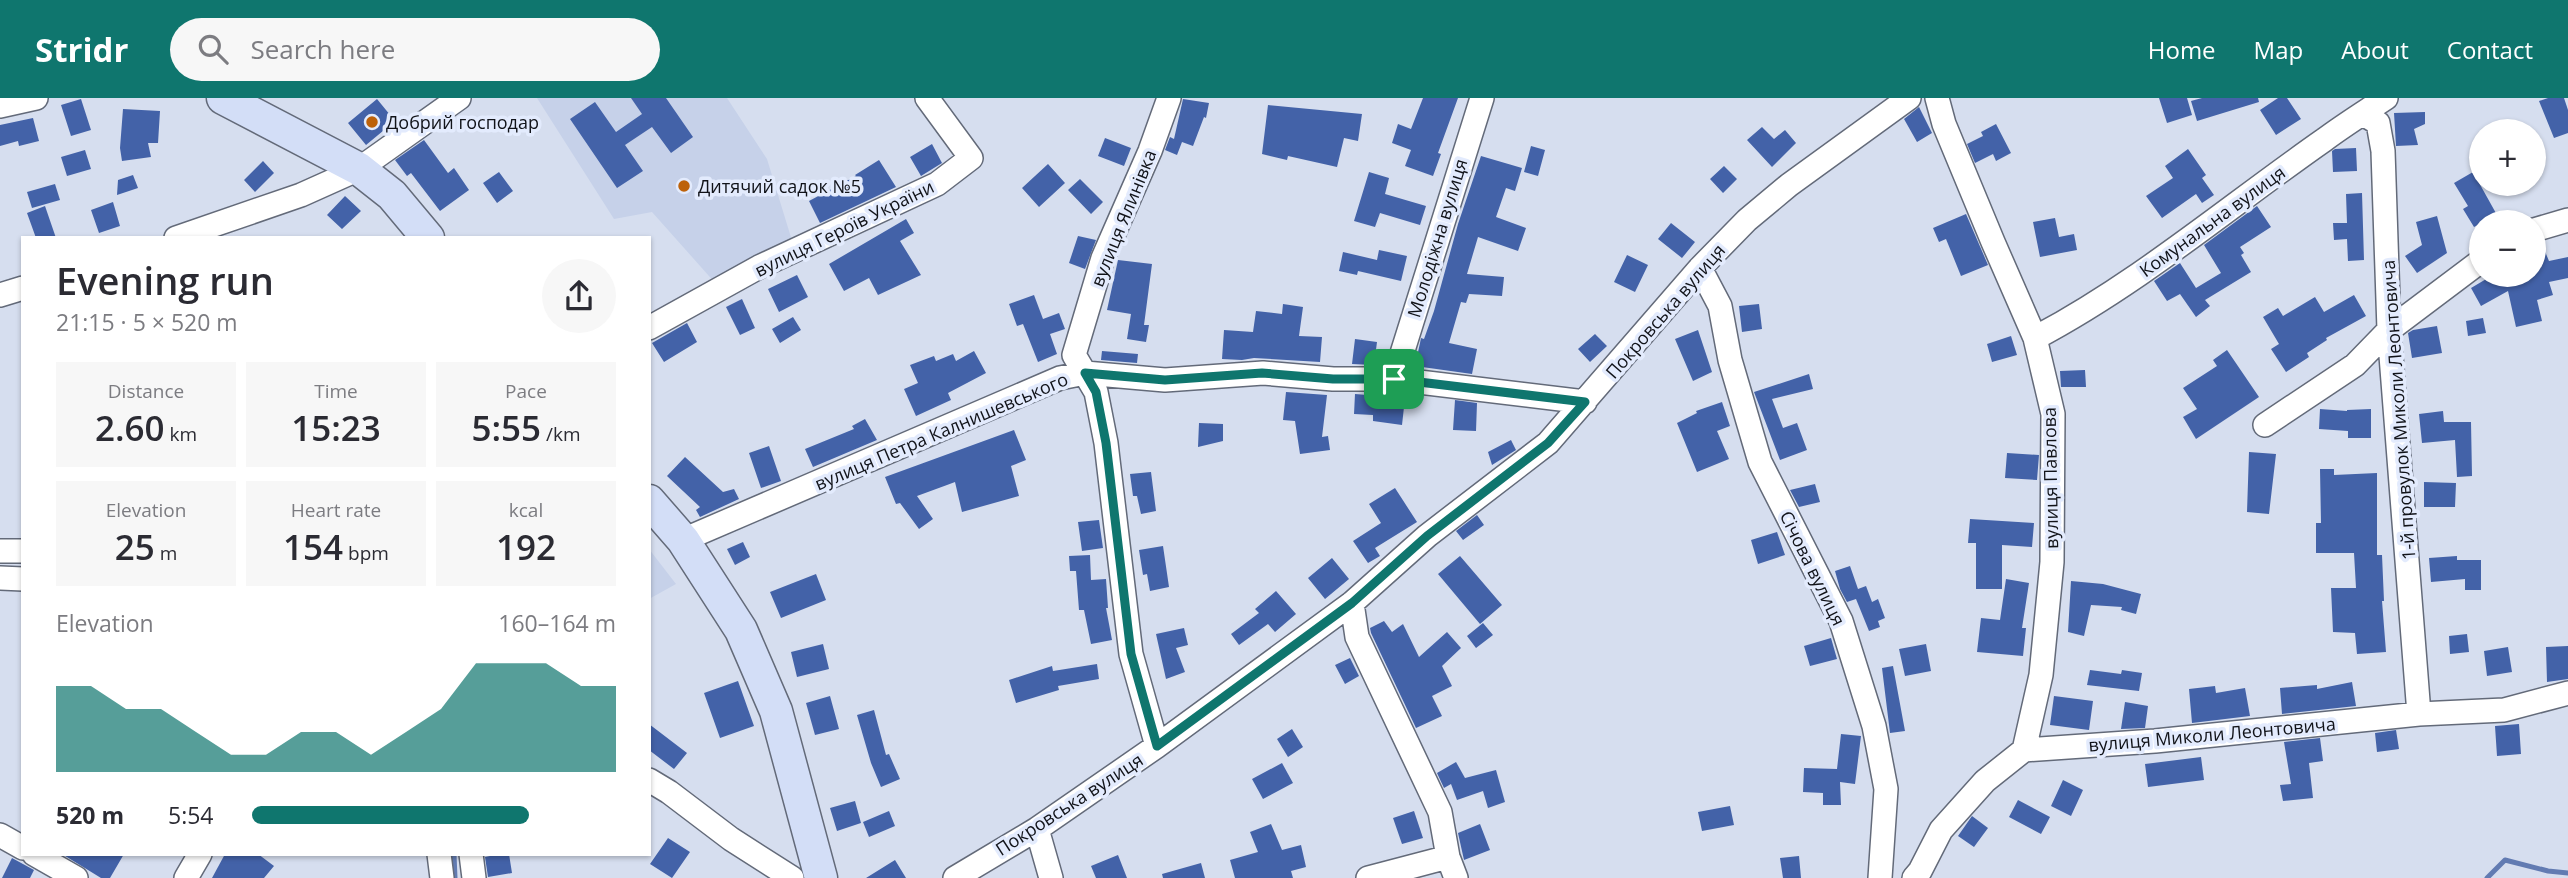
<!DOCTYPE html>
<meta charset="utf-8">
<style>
body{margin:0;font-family:"Open Sans",sans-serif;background:#f7f7f7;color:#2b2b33;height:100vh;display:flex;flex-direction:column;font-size:26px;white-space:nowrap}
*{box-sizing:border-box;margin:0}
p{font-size:23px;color:#7c7c81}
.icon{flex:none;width:38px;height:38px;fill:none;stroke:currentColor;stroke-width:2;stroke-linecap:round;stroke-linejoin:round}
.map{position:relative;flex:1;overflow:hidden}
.details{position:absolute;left:21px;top:138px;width:630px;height:620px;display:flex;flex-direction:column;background:#fff;border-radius:0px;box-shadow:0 2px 5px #0004}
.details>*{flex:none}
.buttons{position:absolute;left:2469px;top:21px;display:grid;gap:14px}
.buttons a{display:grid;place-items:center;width:77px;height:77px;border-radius:50%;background:#fff;box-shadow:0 2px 5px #0004;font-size:35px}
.pin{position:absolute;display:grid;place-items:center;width:60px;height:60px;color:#fff;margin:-30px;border-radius:14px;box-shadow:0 4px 10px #0006}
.round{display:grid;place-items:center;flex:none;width:74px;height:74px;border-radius:37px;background:#f7f7f7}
.headline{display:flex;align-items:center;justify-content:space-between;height:119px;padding:0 35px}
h1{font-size:38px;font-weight:600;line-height:52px}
.figures{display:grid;grid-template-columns:repeat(3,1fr);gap:10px;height:119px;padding:7px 35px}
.figures div{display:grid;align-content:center;border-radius:0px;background:#f7f7f7;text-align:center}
.figures b{font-size:35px;font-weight:600}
.figures small{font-size:19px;font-weight:400}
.figures p{font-size:19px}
.chart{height:196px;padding:14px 35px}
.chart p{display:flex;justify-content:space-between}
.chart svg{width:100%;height:126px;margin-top:7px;fill:#0f766e;opacity:.7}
ul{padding:0 35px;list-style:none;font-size:23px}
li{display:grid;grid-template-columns:112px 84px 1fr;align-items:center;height:52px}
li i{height:18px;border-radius:9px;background:#0f766e}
header{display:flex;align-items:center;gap:42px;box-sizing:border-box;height:98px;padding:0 35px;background:#0f766e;color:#fff}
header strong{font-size:33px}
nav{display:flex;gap:38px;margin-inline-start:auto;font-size:24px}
.search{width:490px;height:63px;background:#f7f7f7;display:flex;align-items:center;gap:18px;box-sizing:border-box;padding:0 24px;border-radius:38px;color:#7c7c81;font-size:26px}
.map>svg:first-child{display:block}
</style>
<header>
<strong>Stridr</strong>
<div class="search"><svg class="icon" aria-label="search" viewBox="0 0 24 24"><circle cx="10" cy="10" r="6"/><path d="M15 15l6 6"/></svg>Search here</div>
<nav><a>Home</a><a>Map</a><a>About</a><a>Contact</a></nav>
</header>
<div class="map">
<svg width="2568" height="780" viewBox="0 0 2568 780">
<rect width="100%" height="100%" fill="#d6deef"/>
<path fill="#c6d1e9" d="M537,0H727L767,61L793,146L717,187L652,114L614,121Z
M649,451L676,486L649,501Z"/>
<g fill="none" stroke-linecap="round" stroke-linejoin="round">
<path stroke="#627bb2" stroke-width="5" d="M454,756L455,780
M2487,780L2505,762L2548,773L2568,775"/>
</g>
<path fill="#4362a8" d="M631,0H666L693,39L671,55L652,29L625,47L643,73L617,90L570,21L595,4L616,34L642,16Z
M1423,0H1458L1438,55L1441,56L1433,78L1405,68L1411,52L1392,45L1398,26L1411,31Z
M2159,0H2187L2192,17L2167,25Z
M2202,0H2258L2259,4L2197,23L2191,3Z
M2278,0H2287L2301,21L2276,37L2260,12Z
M2548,0H2564L2568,12V35L2554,40L2539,3Z
M81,1L91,32L71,38L61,7Z
M377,1L395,23L366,47L348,25Z
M1183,1L1209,5L1206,20L1204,19L1193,48L1182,44L1177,57L1165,52L1170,39L1174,41Z
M1268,7L1362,16L1358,43L1344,40L1337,69L1288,58L1287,62L1262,56Z
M1919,9L1932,35L1917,44L1904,21Z
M123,11L160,13L158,45H148L151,59L122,63L120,50Z
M2425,14V26L2414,31L2418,47L2396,48L2394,15Z
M33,20L39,43L19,48L18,43L0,48V27Z
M1996,26L2011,55L1996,63L1993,56L1975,65L1967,46L1983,38L1981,34Z
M1762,29L1774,41L1785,32L1796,45L1772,69L1747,42Z
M1105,40L1131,50L1124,68L1098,58Z
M424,42L448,75L454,70L469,92L440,113L411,75L407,78L395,62Z
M932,46L942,65L921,78L910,59Z
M1531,48L1545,52L1538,78L1524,74Z
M2356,50L2357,73L2333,74L2332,53L2335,51Z
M2188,51L2206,77L2202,80L2214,97L2202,105L2196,96L2162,120L2146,98L2173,80L2165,68Z
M85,52L91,71L67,78L61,59Z
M1481,58L1522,70L1515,93L1506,90L1496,119L1526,130L1518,153L1478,139L1467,176L1504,179L1502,198L1469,196L1466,205L1461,204L1449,245L1477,251L1472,276L1415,268L1420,245L1421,240L1424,241L1434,213L1458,126Z
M879,62L896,89L820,125L809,103L856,78L855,77Z
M263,63L274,75L255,94L244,82Z
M1048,66L1065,85L1039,109L1022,90Z
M1724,68L1737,81L1723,95L1710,81Z
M499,74L513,93L497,105L483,85Z
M1369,74L1389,80L1385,96L1426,108L1420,127L1380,115L1375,129L1354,123Z
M2473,74L2497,117L2474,129L2463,111L2468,108L2454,85Z
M133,77L138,90L117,97L118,82Z
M1080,81L1103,104L1091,116L1068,92Z
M55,86L60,102L32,110L27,94Z
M2362,95L2364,162L2348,163L2347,141L2334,142L2333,125H2347L2346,96Z
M345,98L361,113L342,131L327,117Z
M113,104L120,128L99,135L91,112Z
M45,108L56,140H36L27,115Z
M2257,108L2271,129L2240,149L2244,155L2241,157L2251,174L2205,202L2210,208L2196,219L2180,196L2167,203L2154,183L2180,165L2196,190L2221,175L2204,147Z
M1966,116L1988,167L1961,178L1946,141L1939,144L1933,130Z
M2437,118L2447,155L2417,175L2405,158L2422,147L2416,124Z
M2055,120L2059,139L2074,136L2077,152L2040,159L2033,124Z
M906,121L914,135L900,143L921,177L878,197L869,180L844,193L829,166Z
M1671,125L1695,144L1682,160L1658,141Z
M1078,138L1096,142L1085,171L1069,165Z
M2541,144L2549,163L2568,159V180L2549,184L2553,197L2537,202L2542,223L2516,229L2508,193L2481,208L2471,190L2493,177H2500L2507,189L2505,184L2534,177V146Z
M1379,152L1407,158L1401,183L1358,173L1357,177L1339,173L1343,154L1377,162Z
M1627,157L1648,167L1635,194L1614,184Z
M1118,162L1152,166L1144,227H1149L1146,244L1127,241L1131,216L1107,212Z
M797,177L808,199L779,214L768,191Z
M1034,197L1043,221L1059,215L1065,231L1050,236L1057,256L1038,264L1023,226L1017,228L1009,206Z
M2354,197L2366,218L2326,240L2327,242L2307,255L2309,259L2286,274L2271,251L2279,246L2263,219L2278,210L2283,218L2315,199L2324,214Z
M742,201L755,230L740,237L726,209Z
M1283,206L1303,209L1299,238L1322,239L1320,264L1254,260L1242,262L1222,261L1224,232L1253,234L1256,213L1282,216Z
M1759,206L1762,231L1742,234L1739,208Z
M793,219L801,232L780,245L772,231Z
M2483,220L2486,235L2468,238L2466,223Z
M687,225L697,244L664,264L652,245Z
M2437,228L2442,255L2412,260L2408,235L2413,232Z
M1698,232L1712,274L1693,283L1675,241Z
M1595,236L1607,248L1590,264L1578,251Z
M2011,238L2017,257L1992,264L1987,246Z
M1355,241L1377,244L1374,267L1352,266Z
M2227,252L2259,299L2196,341L2183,319L2197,311L2183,290L2217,268L2213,262Z
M974,253L986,275L948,295L951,302L916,318L904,291L918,285L910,267L934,258L936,263L953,256L956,263Z
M1102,253L1138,256L1137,265L1101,262Z
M2085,272L2086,289H2061L2060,273Z
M1809,276L1813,291L1772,301L1783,330L1797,325L1807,352L1780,362L1754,294Z
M1286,294L1327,297L1322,339L1328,338L1330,352L1300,356L1295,323L1283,322Z
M1355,296L1405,300L1402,327L1373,323V317L1354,316Z
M1455,302L1477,305L1476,333L1453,332Z
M1722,304L1730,328L1717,333L1729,361L1697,374L1677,325L1697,315L1696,313Z
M2320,311L2347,313V312L2371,311V340H2348V333L2319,331Z
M2443,313L2444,324H2471L2472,378L2457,379L2455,342L2422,345L2419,316Z
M865,321L877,342L813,369L805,351L854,331L852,328Z
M1199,325L1223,326V343L1198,349Z
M1014,332L1026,362L1011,368L1019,398L962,414L955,384L947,387L917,398L933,421L919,431L900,405L896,406L885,379Z
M1511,342L1516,352L1492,367L1488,354Z
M769,348L781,383L761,390L749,355Z
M2249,354L2276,356L2269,416L2247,414Z
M2007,355L2039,357L2037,382L2005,380Z
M685,359L723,394L734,391L739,401L700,419L696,412L700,409L667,378Z
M2320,371H2334V377L2377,375V457H2382L2384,503H2382L2386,554L2357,556L2355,535L2333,534L2331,490H2356L2354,455H2316V425H2321Z
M1151,374L1156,413L1141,416L1137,398H1133L1130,376Z
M2424,384L2456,385L2455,409H2424Z
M1815,386L1820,404L1799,409L1790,392Z
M1395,390L1417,424L1375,450L1380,458L1368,465L1353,443L1381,425L1369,406Z
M1477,417L1484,427L1463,442L1456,433Z
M1970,421L2034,425L2032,449L2002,447V491H1976V445H1968Z
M1099,422L1103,450L1082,453L1078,424Z
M1777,434L1785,457L1758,466L1751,442Z
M743,444L750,459L735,467L727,451Z
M1163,448L1169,489L1150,493L1147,476L1143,477L1139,452Z
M1090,457L1091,482L1106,481L1108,510H1106L1112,542L1091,546L1084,512H1079L1076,473H1070L1069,458Z
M1460,458L1502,507L1480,526L1438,476Z
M2457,458V462H2481V492H2465V481L2431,484L2429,460Z
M1332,460L1349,481L1325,501L1308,480Z
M1850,468L1858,491L1866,488L1872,504L1878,501L1885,520L1878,523L1880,529L1869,533L1856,501L1847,504L1840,491L1835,473Z
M816,476L826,502L781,520L770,494Z
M2006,481L2029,485L2022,530H2026L2023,558L1977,554L1981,520L2000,522Z
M2071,483L2103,486L2141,496L2136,516L2121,512L2122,509L2091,507L2084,538L2068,534Z
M1276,493L1296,516L1275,534L1268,526L1239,547L1231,536L1259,515L1255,511Z
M1384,523L1392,534L1403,526L1419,559L1447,534L1461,550L1442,568L1452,588L1432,598L1442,618L1416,630L1371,535L1370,530Z
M1483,525L1493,537L1476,550L1467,538Z
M1184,530L1188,547L1176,550L1185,574L1166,581L1156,536Z
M2467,536L2469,554L2450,556L2449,538Z
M1831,540L1837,561L1810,568L1804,548Z
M823,546L829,571L797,579L791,554Z
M1926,546L1931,573L1905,578L1899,551Z
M2568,548V581L2547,584L2546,549Z
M2508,549L2512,574L2487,578L2484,553Z
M1350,560L1359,578L1345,586L1335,567Z
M1097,566L1099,581L1058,588L1059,592L1016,605L1009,582L1052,568L1053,573Z
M1893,568L1905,633L1890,635L1882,570Z
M2090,572L2121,576L2122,572L2142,575L2139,593L2087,587Z
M738,583L754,628L720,640L704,595Z
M2352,584L2356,608L2282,616L2280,590L2317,587V591Z
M2215,588L2216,595L2245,590L2250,618L2192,625L2189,591Z
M830,598L839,631L815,637L806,605Z
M2054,598L2093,603L2089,632L2050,627Z
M2125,604L2148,608L2145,630L2121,631Z
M874,612L886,657L889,656L900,681L881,689L871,665L857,617Z
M649,626L687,655L674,671L649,652Z
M2519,626L2521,656L2497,658L2495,628Z
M1292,631L1303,649L1288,659L1277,641Z
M2396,632L2399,651L2377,654L2375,635Z
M1841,636L1861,638L1855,686L1840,684L1841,707H1823V695L1803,694L1804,670L1837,671Z
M2320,640L2323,663L2309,665L2313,700L2283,703L2280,687L2291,686L2284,644Z
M2201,659L2204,682L2148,689L2145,666Z
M1456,664L1465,680L1496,672L1505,704L1488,710L1483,693L1457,702L1451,686L1444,690L1437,675Z
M1282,665L1293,685L1263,701L1252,681Z
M2063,682L2083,692L2071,718L2051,708Z
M2018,702L2050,719L2041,736L2009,719Z
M855,703L861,725L837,733L830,710Z
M1730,708L1734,727L1702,733L1698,714Z
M889,713L895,728L869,739L863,724Z
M1414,713L1423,740L1402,746L1393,720Z
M1972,718L1988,730L1974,749L1958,738Z
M1271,726L1282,752L1301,747L1306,769L1291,773L1293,780H1235L1230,762L1258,754L1250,734Z
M1480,726L1490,752L1464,762L1458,735Z
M668,740L690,754L672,780L650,766Z
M62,756H124L110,780H101Z
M225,756H258L274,768L264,780H212Z
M500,756H509L512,775L488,779L485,759Z
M1118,757L1127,780H1096L1091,768Z
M1799,758L1801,780H1783L1780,760Z
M12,760L34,772L30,780H2Z
M895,762L906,780H866Z
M1201,765L1205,780H1163L1162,776Z"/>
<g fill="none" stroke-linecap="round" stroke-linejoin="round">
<defs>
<path id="minor" d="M1937,0L1944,26L1993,144L2035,240L2053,316L2052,464L2041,577L2024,652
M0,8L36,0
M2363,16L2378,25L2383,53L2389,232L2419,616
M2534,132L2568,122
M176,140L301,97L359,71L459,0
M1700,170L1720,208L1730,262L1760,364L1841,523L1874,628L1886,691L1880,780
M0,197L23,190
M649,230L759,169L937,86L971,60L927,0
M2035,240C2139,185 2228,109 2324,42C2344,27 2365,14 2386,0
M1394,281L1482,0
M2265,327L2355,267L2389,232L2482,162
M683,442L1060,280L1085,275L1165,282L1263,275L1333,281H1394L1585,304
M0,453H23
M0,480L23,481
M1352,505L1357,539L1440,714L1448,759L1456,780
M1157,648L1131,556L1106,345L1096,294L1074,257L1103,160L1150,53L1169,0
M649,682L669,694L731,741L792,780
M1037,731L1051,780
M0,737L23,750
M34,756L76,780
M439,756L442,780
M471,756L474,780
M186,780L200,756
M955,780L1037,731L1157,648L1352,505L1427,438L1548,345L1700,170L1747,122L1789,87L1909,0
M1368,780L1448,759
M1914,780L1920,773L1941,732L1985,683L2024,652L2155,643L2419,616L2504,612L2568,595"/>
<path id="secondary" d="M223,0L359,71L392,97L428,140
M649,403L683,442L741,532L776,613L821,780"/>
</defs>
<use href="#minor" stroke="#636a79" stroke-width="26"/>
<use href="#secondary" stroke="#636a79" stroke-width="35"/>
<use href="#minor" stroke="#fff" stroke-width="23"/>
<use href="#secondary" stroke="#d3def7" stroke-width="32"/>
</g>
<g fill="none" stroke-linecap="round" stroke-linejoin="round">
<defs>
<path id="route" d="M1085,275L1165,282L1262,275L1333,281H1394L1585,304L1548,345L1427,438L1352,505L1157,648L1131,556L1106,345L1096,294Z"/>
</defs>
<use href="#route" stroke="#fff" stroke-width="14"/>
<use href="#route" stroke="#0f766e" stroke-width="9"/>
</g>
<g fill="#bd620a" stroke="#e3ebfd" stroke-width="2.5">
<circle cx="372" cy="24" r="7"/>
<circle cx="684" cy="88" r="7"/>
</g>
<g text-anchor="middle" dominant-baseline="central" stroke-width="7" stroke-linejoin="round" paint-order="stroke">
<g font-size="18" fill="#111319" stroke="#e3ebfd" text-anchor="start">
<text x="386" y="24">Добрий господар</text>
<text x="698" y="88">Дитячий садок №5</text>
</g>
<g font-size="18" fill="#111319" stroke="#e3ebfd">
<text transform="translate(1123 120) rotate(-68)">вулиця Ялинівка</text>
<text transform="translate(2212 123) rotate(-36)">Комунальна вулиця</text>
<text transform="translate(844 130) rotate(-26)">вулиця Героїв України</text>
<text transform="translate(1437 140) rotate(-73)">Молодіжна вулиця</text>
<text transform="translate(1665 213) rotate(-49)">Покровська вулиця</text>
<text transform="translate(2398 312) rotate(-94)">1-й провулок Миколи Леонтовича</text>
<text transform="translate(941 333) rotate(-23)">вулиця Петра Калнишевського</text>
<text transform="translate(2050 380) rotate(-91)">вулиця Павлова</text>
<text transform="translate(1813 470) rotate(64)">Січова вулиця</text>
<text transform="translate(2212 636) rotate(-5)">вулиця Миколи Леонтовича</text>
<text transform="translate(1069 706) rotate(-33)">Покровська вулиця</text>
</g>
</g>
</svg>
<div class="buttons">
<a>+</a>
<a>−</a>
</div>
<div class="pin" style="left:1394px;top:281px;background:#1e9e55"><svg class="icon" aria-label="arrive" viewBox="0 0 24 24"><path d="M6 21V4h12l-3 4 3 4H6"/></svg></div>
<section class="details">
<div class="headline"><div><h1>Evening run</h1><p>21:15 · 5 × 520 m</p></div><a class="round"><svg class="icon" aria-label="share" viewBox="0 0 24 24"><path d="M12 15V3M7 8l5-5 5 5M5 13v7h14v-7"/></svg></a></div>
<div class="figures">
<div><p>Distance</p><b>2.60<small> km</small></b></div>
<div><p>Time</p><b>15:23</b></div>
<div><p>Pace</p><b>5:55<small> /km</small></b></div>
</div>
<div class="figures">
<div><p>Elevation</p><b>25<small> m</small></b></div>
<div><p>Heart rate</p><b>154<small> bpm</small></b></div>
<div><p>kcal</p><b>192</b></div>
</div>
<div class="chart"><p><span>Elevation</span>160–164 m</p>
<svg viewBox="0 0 160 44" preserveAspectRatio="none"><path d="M0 44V14L10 14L20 22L30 22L40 30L50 38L60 38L70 30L80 30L90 38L100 30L110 22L120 6L130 6L140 6L150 14L160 14V44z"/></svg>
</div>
<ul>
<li><b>520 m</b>5:54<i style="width:76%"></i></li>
</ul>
</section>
</div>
